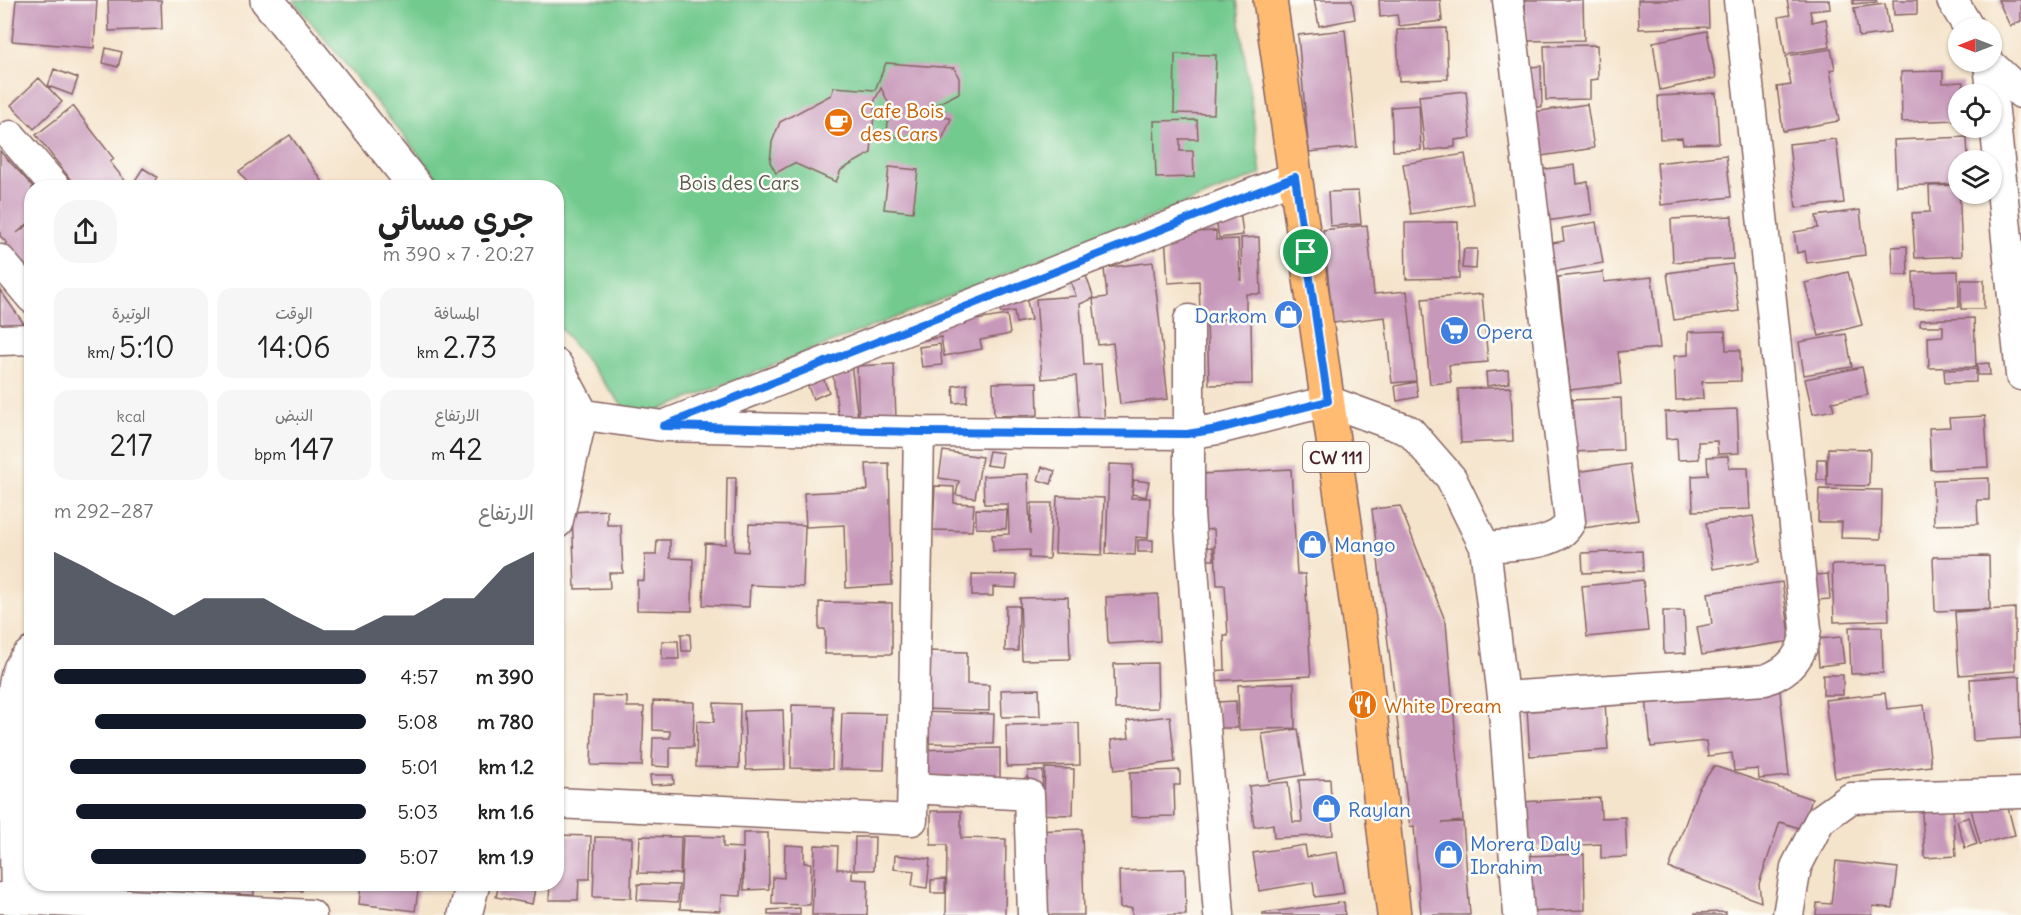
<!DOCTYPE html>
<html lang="ar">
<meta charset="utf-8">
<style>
body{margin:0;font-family:Delius,"Playpen Sans Arabic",sans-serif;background:#f6f6f6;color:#222;direction:rtl;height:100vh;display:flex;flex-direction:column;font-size:22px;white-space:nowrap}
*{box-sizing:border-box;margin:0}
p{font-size:20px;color:#767676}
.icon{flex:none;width:33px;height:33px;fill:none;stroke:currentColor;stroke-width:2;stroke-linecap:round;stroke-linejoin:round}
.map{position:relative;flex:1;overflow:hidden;direction:ltr}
.panel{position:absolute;left:24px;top:180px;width:540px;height:711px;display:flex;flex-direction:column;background:#fff;border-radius:24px;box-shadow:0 2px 4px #0004;direction:rtl}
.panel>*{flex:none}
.needle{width:39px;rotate:270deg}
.tools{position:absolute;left:1948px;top:18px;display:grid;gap:12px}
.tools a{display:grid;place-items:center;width:54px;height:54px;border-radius:50%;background:#fff;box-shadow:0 2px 4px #0004;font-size:30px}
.pin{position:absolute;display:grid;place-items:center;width:51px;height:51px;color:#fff;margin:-26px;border:3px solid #fff;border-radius:50%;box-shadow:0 2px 6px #0007}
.round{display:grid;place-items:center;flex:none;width:63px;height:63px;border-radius:24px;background:#f6f6f6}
.overview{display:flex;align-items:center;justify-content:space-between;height:102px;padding:0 30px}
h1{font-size:33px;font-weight:600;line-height:45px}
.figures{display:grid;grid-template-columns:repeat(3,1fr);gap:9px;height:102px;padding:6px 30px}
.figures div{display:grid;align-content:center;border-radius:15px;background:#f6f6f6;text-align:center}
.figures b{font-size:30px;font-weight:600}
.figures small{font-size:16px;font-weight:400}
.figures p{font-size:16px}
.chart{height:168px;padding:12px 30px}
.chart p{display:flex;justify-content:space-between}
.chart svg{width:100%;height:108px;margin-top:6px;fill:#111827;opacity:.7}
ul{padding:0 30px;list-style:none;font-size:20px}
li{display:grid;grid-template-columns:96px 72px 1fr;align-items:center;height:45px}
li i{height:15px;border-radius:8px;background:#111827}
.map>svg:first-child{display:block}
</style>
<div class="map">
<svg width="2021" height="915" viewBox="0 0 2021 915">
<rect width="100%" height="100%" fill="#fdfcf7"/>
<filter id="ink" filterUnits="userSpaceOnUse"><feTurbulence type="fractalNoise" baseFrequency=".0167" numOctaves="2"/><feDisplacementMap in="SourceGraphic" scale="12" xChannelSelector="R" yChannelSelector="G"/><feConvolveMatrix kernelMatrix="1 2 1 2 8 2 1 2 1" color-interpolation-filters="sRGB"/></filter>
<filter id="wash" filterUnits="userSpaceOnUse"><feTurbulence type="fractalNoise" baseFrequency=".008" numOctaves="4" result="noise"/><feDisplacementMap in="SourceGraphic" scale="24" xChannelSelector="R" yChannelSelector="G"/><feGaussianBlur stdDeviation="1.35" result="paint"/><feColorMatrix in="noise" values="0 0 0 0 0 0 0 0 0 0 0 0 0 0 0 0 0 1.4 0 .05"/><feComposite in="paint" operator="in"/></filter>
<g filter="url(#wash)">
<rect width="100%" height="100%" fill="#f5e4cc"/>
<path fill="#73ca8f" stroke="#5e745d" stroke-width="1.5" d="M293,0H1237L1261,174L634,420L557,324L556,188L445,187Z"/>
<g id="blocks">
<path fill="#c798ba" d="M16,0H97L94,48L12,41Z
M108,0H161L162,29L109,31Z
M1314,0H1352L1355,19L1319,26Z
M1379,0H1440L1442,21L1399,26L1397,15L1380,17Z
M1525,0H1583L1584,40L1526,41Z
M1638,0H1708L1709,27L1639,29Z
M1787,0H1829L1830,9L1810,11L1812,22L1826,19L1830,47L1785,54L1779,17L1790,15Z
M1853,0H1876L1877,2L1853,4Z
M1893,0H1917V14L1894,15Z
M1998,0H2021V21L2010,26Z
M1885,4L1890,33L1859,37L1854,8Z
M1446,28L1448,79L1399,81L1397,30Z
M1345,30L1357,147L1309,152L1298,35Z
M1707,31L1716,78L1660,90L1653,42Z
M1597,45L1598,79L1590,80V99L1546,100L1544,46Z
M106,48L122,52L118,67L103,63Z
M1831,49L1835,69L1830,70L1839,121L1783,131L1777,87L1791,85L1786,56Z
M1175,54L1216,55L1214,114L1174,113Z
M886,63L954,68L959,78V93L928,109L951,119L942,140L887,136L889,104L881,88L875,100L871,153L841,170L836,182L794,163L776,173L770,162L772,142L780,122L831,95L834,87L875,90Z
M1541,66L1542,107H1530V67Z
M54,69L78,78L72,95L48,86Z
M1943,71V83L1963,82L1964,94H1959V120L1902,122L1901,72Z
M39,78L62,102L34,129L11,105Z
M1466,91L1471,138L1455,140V147L1425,151L1419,96Z
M1716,93L1719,143L1683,144L1682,138L1660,139L1658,96Z
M1587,104L1594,148L1535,157L1528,113Z
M1419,105L1421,150L1393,151L1391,107Z
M73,106L114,159L110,162L126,182L120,188H77L36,135Z
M1197,120L1198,139H1180V151H1193L1194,177L1156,178L1154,121Z
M290,135L327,188H251L239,171Z
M1967,137L1968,160H1959V184L1896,186L1894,140Z
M1836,139L1844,203L1796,208L1789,144Z
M0,151L34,188H32V220L17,233L32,222V279L4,245L7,243L0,236Z
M1465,154L1473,204L1411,214L1403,164Z
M1726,155L1731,197L1661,205L1657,163Z
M1575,165L1577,184L1588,182L1592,214L1547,221L1539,170Z
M889,167L918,170L913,212L884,209Z
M143,168L157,177L150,188H144L134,182Z
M1959,185L1962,256L1915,258L1912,213L1930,212L1929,186Z
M1358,191L1361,224L1330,226L1328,192Z
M1240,210L1243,235L1219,238L1215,214Z
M1860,210L1865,255L1807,263L1805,251L1797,253L1794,232L1818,228L1816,216Z
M1732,216L1733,259L1673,262L1671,219Z
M1458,222L1459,278L1406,279L1405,223Z
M1596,222L1603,263L1546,273L1541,245L1564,241L1562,228Z
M1367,225L1374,294L1407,291L1416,381L1392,383L1385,317L1333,323L1323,230Z
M1216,231V240L1238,239L1240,280H1242L1241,238L1259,237L1261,294H1246V312L1200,313L1199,281L1168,283L1165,233Z
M1907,246L1908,275H1893L1892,247Z
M1464,249H1477L1476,269L1462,268Z
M1153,262L1168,399L1120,404L1113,343L1098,345L1093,299L1107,297L1104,268Z
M1732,264L1739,311L1674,320L1667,273Z
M1958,271L1959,307L1914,309L1913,272Z
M1603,272L1604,282L1652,277L1660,348L1618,352L1621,384L1570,390L1558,277Z
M1848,272L1862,325L1819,336L1805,283Z
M1086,276L1094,298L1080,304L1084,365L1101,364L1105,425L1080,427L1076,376L1042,379L1036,299L1076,296L1070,281Z
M1961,280H1984V309H1961Z
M0,290L27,328L0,334Z
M1025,291L1031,320L1016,323L1014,311L1001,313L997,297Z
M1482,294L1488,362L1449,365L1451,382L1430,384L1422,299Z
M974,304L977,320L1007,315L1010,334L980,340L982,349L944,356L941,337L915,342Z
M1251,318L1252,384L1209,385L1207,320Z
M1974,318L1976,367L1929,368L1928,337L1943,336V326H1920V320Z
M1725,331L1726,350H1740L1741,381L1702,382L1703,399L1676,400L1674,356L1688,355V332Z
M1846,334L1852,367L1804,375L1799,342Z
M940,344L942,365L922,367L919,347Z
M1989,363L1990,375H1978L1977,364Z
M851,364L859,426L840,429L832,367Z
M894,364L896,419L859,420L857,366Z
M1862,367L1868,395L1832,402L1834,410L1813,414L1805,379Z
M1976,369V382L1945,383L1944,370Z
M1508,370L1509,383L1487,386L1486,372Z
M823,378L829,392L813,399L807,384Z
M1037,382L1038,415L994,416L993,383Z
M1416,382L1418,397L1397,401L1395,386Z
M967,384V402L954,403L953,386Z
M1511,387L1513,441L1461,443L1458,389Z
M1621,398L1623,450L1572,452L1569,400Z
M1737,409L1739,453L1718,454L1717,441L1698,442L1699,459L1678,460L1677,438L1666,439L1665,412Z
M1985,416L1988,467L1931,470L1929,428L1950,427L1949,418Z
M1828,448L1870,449L1869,486L1827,485Z
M943,451L982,457L975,498L956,495L959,481L939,478Z
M989,451L1003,453L1001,467L986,465Z
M1728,456L1729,468H1748L1750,509L1693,511L1692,476L1708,475L1707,457Z
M1817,459H1826L1827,480H1817Z
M889,463L892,585L846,588L844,525L806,527L804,493L868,490L866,464Z
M1109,464L1133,465L1132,493L1134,480L1149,482L1146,497L1132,494L1131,498H1150L1148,538L1136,537L1135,555L1106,554Z
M1630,464L1638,520L1577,529L1570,473Z
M1042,467L1055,471L1051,484L1038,480Z
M1291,469L1297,574H1305L1311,676L1212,681L1211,671L1225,670L1224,636H1228L1225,585H1217L1214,529L1204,530L1201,474Z
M1028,474L1030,534L1032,503H1052L1049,559L1029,558L1030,550L993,551L992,535L1009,534L1008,504H984L983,476Z
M727,478H736L734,551L748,552L749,524L805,525L803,587L750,585L749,607L703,605L705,543L726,544Z
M1989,478V500H1977L1978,524L1934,525L1933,480Z
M935,486L954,487V503L974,504L972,531L933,530Z
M1819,489L1882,490L1881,539L1841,538L1842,522H1818Z
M1057,496L1104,498L1102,555L1055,553Z
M1400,506L1446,623L1463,821L1442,823L1463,822L1470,915H1421L1414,826L1410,827L1372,509Z
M976,509L1007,510L1006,529L976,528Z
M607,510V525H621L623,573H609L610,588L575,589L572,512Z
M1753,516L1760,561L1713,569L1706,523Z
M657,540H670V558L693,559L692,611L637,610V580L644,581L645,555H656Z
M1138,540H1153V552H1138Z
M1213,547L1214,560H1202L1201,548Z
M1642,551L1643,571L1583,573L1582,553Z
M1989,556L1990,609L1935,611L1933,557Z
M1887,564L1889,620L1834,622L1832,565Z
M972,574L1017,575L1016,588L993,587V596H972Z
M1828,574L1830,599L1816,600L1814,575Z
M1643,580L1648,631L1587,637L1582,586Z
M1782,582L1791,641L1702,655L1697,627L1712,624L1708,593Z
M1158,594L1160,641L1108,644L1106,597Z
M1068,597L1070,659L1022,660L1020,598Z
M819,602L892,603V654H825V629H819Z
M1006,606H1019L1018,651H1005Z
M2015,608V671L1959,675L1955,612Z
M1663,611H1684L1686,653L1664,654Z
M1849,627H1882L1883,673L1851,674Z
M681,634H690L691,651H682Z
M1841,637L1844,663L1819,666L1817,639Z
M662,641H678L679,659H662Z
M924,651L967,652V684L989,685V711L921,709Z
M25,663H32V745H27Z
M1157,663L1158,708L1115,709L1114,664Z
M1823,675H1843V695H1823Z
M2020,676L2021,738L1973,741L1970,679Z
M1294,683L1295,728L1239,730L1238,685Z
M1779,683L1789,776L1759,779L1758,769L1734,771L1732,753L1708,756L1706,741L1651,747L1646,698Z
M1039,689L1040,716L1002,717L1001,690Z
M1885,693L1887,709L1924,705L1931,766L1835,778L1825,700Z
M593,696L627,697V707H644L642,766L591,765Z
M653,701L694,702L693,747H670V767L652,766L653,738H670V731L653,730Z
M1236,701L1237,728H1218L1217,702Z
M1605,702L1608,750L1530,756L1527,708Z
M714,703L740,704L739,768L696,767L697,721L714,722Z
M792,705L833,706L832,769L791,768Z
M783,710L785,769L746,770L744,711Z
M918,712L994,714L993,744L917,743Z
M842,713L886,714L884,770L840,769Z
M1170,716L1175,762L1115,770L1111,740L1129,738L1127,721Z
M1079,723L1080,765L1007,767L1006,725Z
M1298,729L1305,775L1269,781L1262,734Z
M556,737L561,738L558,767H556Z
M1000,748V778L914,780L913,750Z
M1714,766L1812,799L1802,829L1780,822L1759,884L1761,902L1669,868L1698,789Z
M1045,768L1074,769L1073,815L1027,814L1044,800Z
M1180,770V785H1174L1175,816L1131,817L1130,772Z
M1028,771H1043L1042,798H1027Z
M650,775H673L674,784L651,785Z
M1330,779L1333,835L1274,838L1273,824L1254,827L1249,786L1288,782L1293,822H1302L1299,780Z
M1600,798L1601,818L1625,817L1627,857L1601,858V844L1521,848L1519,802Z
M1952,798L1956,856L1925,858L1921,800Z
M2006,800L2015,835L1980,844L1971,809Z
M931,811H961V838L1006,839L1005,915H946L947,845H931Z
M26,816H32V840H27Z
M1969,817L1977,844L1965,848L1957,821Z
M1082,829L1084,915H1036L1034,831Z
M743,833H768L769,889L744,890L743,852L741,896L721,895L720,911L680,909L683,836L723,837V847L743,848Z
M556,835L591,836L590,879H579L578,900H549L550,884H556Z
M640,836L681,837L680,874L638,873Z
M595,837L632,838L631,898L593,897Z
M855,837H875L874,870H854Z
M785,845L804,846V863H811L810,905L772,904L773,877L784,878Z
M815,845L838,846L837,869H852V879L868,880L867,915H812Z
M1305,845L1307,857L1337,852L1344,893L1315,897L1313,882L1259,891L1253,853Z
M1584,854L1585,910L1526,912L1525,856Z
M895,855L930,859L927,888L912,886L914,871L894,869Z
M1836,861L1898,868L1893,908L1873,906L1872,915H1816L1817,903L1831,904Z
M1185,869L1186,915H1132V908H1120L1119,871Z
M945,879V893H931V880Z
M90,884H122V888L90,887Z
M124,884H158L157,892L124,890Z
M168,884H202V889L168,887Z
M226,884H254V895L226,894Z
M275,884H303L302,891H275Z
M361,884H419L415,911L359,904Z
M499,884H536L532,904L496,897Z
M638,884L679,885L678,902L637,900Z
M1344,902L1345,915H1263V913Z
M800,908V915H768V910Z
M1726,912V915H1695V913Z"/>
</g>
</g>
<g filter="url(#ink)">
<use href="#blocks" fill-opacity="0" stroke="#866463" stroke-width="1.5"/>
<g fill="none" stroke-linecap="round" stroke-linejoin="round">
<defs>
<path id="minor" d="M1952,0L1969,28
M1988,62L2021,93
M1989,63L2021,375
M11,136L56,188
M0,260L32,298
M1189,320V514L1219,915
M0,340L32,339
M556,411L663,426L919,432
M663,426L1295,177
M1485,547C1510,544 1557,548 1570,522L1508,0
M1503,697L1765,680C1790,671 1803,656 1806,629L1739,0
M913,788L1029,795L1033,915
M556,803L912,820L919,432L1187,434L1218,429L1328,401L1410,431L1451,478L1485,547L1503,697L1519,915
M0,898L311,915
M16,899L12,704C13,686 15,664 32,652
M1788,915L1796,867L1820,820L1851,798L2021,793"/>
<path id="tertiary" d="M267,0L417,188
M556,366L581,413L556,522
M465,915L473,884"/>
<path id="primary" d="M1270,0L1362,642L1394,915"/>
</defs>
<use href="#minor" stroke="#866463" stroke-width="33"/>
<use href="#tertiary" stroke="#866463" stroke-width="36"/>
<use href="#primary" stroke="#866463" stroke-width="36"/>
<use href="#minor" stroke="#fff" stroke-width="30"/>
<use href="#tertiary" stroke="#fff" stroke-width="33"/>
<use href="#primary" stroke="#febb71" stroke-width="33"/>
</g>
</g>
<g fill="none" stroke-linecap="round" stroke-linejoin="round" filter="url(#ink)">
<defs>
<path id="route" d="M1295,177L1328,401L1218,429L1187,434L919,432L663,426Z"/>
</defs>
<use href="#route" stroke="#fff" stroke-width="12"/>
<use href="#route" stroke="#1a73e8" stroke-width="8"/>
</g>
<defs>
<symbol id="cafe-disc" viewBox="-11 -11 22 22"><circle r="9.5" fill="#e8710a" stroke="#fdfcf7"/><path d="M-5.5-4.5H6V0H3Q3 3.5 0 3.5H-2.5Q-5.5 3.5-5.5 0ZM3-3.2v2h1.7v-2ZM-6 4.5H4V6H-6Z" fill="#fff"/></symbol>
<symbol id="shop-disc" viewBox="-11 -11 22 22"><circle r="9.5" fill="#3f7fe0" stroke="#fdfcf7"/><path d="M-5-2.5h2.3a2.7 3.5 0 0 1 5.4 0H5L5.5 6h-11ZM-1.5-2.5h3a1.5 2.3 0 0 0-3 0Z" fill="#fff"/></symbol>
<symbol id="supermarket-disc" viewBox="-11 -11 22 22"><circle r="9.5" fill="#3f7fe0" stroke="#fdfcf7"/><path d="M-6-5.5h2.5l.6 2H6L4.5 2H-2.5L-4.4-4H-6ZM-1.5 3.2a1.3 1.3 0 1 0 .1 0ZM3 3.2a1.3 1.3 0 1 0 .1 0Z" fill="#fff"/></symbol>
<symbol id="restaurant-disc" viewBox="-11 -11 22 22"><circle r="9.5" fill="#e8710a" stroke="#fdfcf7"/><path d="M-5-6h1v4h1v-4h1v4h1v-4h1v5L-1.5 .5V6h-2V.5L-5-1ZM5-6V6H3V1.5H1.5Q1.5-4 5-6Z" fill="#fff"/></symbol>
</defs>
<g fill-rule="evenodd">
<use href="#cafe-disc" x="822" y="106" width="33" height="33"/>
<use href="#shop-disc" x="1272" y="298" width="33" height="33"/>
<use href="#supermarket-disc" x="1438" y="314" width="33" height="33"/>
<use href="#shop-disc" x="1296" y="528" width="33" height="33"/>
<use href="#restaurant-disc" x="1346" y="688" width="33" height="33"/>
<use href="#shop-disc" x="1310" y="792" width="33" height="33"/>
<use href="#shop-disc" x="1432" y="838" width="33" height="33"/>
</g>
<g text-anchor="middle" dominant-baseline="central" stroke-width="5" stroke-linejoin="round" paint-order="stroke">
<rect fill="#fdfcf7" stroke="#806168" stroke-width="1.5" x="1303" y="442" width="66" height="30" rx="4.5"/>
<g font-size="18" font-weight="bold" fill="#4a1f2b">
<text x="1336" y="457">CW 111</text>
</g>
<g font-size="20" fill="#c56008" stroke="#fdfcf7" text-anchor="start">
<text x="860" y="110">Cafe Bois<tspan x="860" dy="23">des Cars</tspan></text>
<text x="1384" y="705">White Dream</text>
</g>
<g font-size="20" fill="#585b4e" stroke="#fdfcf7">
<text x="739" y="182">Bois des Cars</text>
</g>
<g font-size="20" fill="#366cbe" stroke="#fdfcf7" text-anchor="start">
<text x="1267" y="315" text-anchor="end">Darkom</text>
<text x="1476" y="331">Opera</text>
<text x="1334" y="544">Mango</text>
<text x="1348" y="809">Raylan</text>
<text x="1470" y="843">Morera Daly<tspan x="1470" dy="23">Ibrahim</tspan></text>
</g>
</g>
</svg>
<div class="tools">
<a><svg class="needle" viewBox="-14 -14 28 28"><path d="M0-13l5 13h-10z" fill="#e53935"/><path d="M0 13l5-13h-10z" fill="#767676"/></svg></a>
<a><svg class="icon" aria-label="locate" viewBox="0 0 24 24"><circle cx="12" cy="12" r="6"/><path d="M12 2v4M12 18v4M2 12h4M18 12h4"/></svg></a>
<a><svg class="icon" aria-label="layers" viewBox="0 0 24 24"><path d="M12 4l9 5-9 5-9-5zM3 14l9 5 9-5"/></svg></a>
</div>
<div class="pin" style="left:1306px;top:252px;background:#1e9e55"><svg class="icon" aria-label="arrive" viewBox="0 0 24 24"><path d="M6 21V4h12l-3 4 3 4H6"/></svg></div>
<section class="panel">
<div class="overview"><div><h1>جري مسائي</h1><p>20:27 · 7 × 390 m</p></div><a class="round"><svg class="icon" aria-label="share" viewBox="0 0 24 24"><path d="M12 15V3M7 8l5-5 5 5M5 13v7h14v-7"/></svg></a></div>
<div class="figures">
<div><p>المسافة</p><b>2.73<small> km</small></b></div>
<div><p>الوقت</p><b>14:06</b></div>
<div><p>الوتيرة</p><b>5:10<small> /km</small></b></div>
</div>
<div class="figures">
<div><p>الارتفاع</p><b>42<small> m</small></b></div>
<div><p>النبض</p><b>147<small> bpm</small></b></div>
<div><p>kcal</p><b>217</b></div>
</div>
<div class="chart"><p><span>الارتفاع</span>287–292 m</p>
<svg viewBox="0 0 160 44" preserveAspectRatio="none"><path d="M0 44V6L10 12L20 19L30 25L40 32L50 25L60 25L70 25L80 32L90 38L100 38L110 32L120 32L130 25L140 25L150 12L160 6V44z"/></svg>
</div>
<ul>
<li><b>390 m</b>4:57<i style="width:100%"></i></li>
<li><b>780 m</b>5:08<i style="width:87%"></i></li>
<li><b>1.2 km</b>5:01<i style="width:95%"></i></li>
<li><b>1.6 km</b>5:03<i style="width:93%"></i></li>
<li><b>1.9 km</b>5:07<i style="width:88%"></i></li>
</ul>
</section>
</div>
